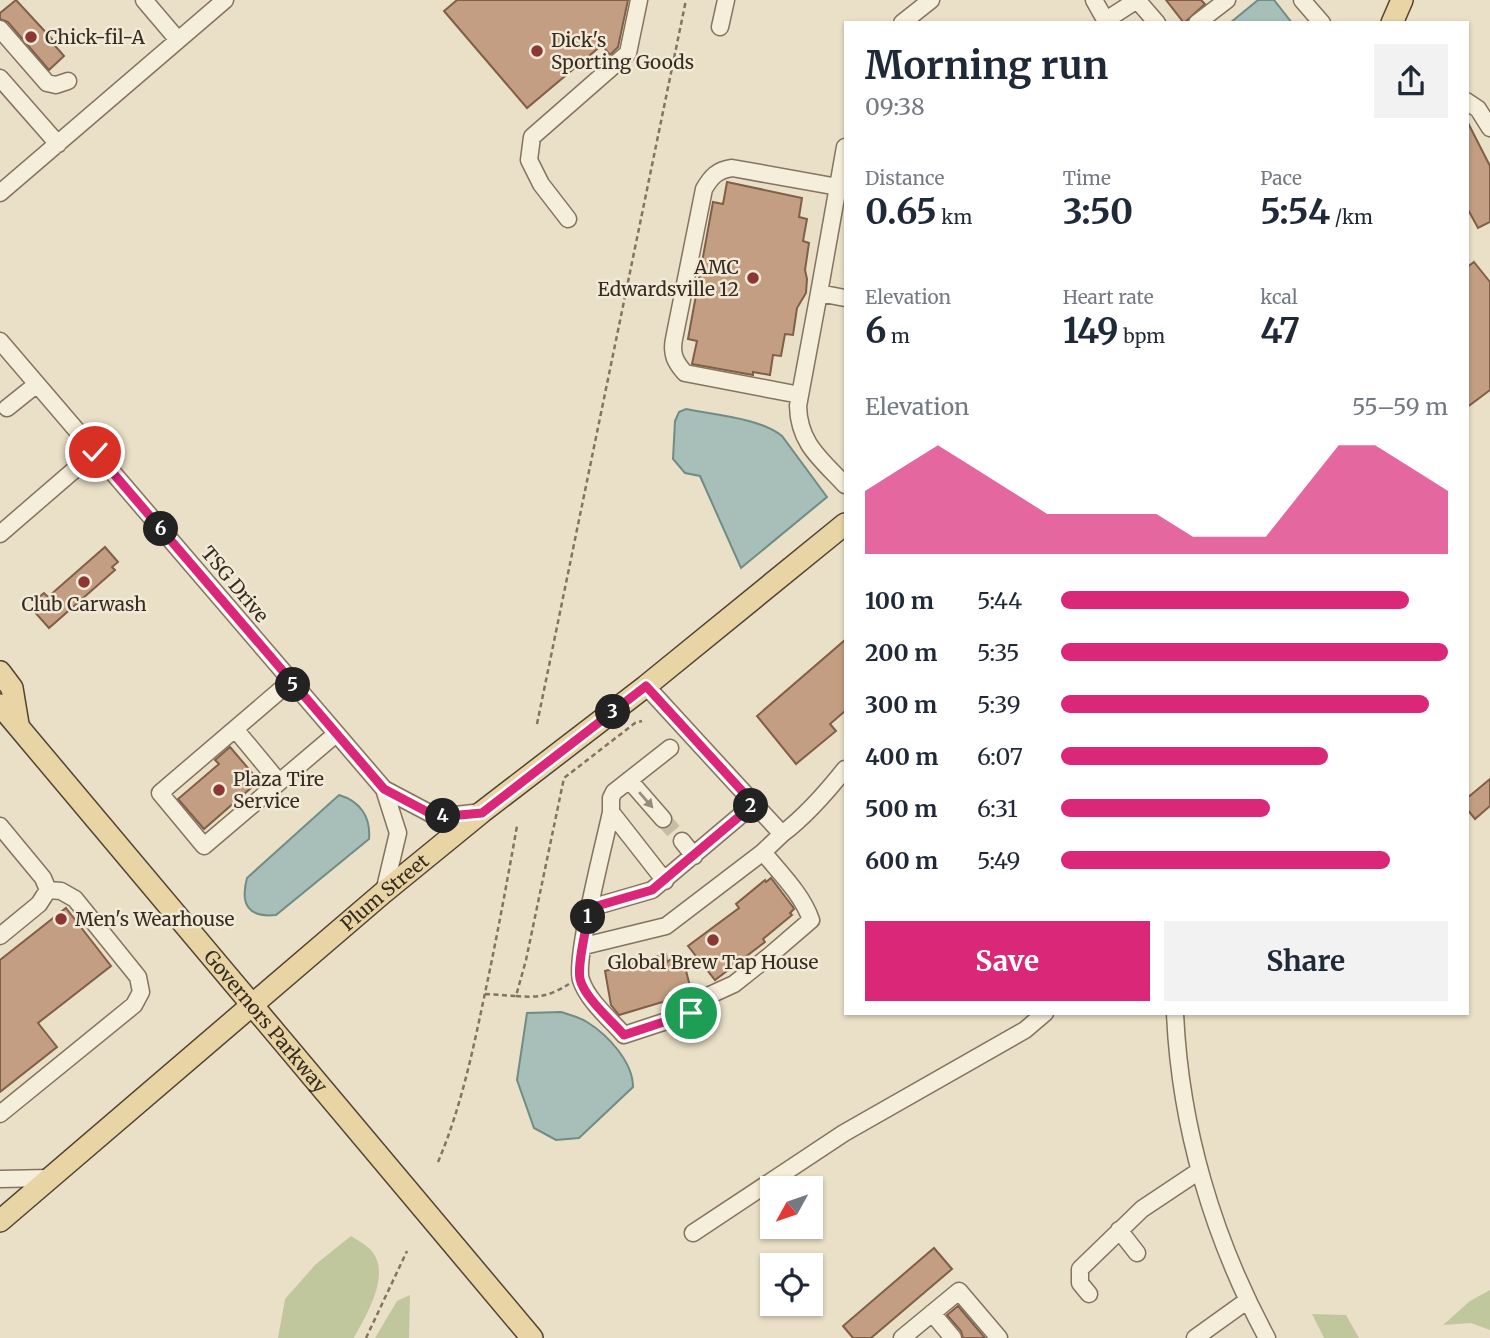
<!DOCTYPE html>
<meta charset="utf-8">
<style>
body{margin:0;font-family:Merriweather,serif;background:#f2f2f3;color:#1f2937;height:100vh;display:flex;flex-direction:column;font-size:26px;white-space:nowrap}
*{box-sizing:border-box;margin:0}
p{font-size:23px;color:#747a83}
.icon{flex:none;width:38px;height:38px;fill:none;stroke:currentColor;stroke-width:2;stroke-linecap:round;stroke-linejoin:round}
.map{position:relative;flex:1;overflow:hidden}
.drawer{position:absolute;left:844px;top:21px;width:625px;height:994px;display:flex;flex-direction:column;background:#fff;border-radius:0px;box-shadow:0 2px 5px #0004}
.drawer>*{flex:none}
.needle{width:46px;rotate:230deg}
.fabs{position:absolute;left:760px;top:1176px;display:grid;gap:14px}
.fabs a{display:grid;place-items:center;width:63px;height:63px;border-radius:0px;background:#fff;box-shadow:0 2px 5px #0004;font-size:35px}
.pin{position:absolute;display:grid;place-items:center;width:60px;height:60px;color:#fff;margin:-30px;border:4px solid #fff;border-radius:50%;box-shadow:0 2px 7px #0007}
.km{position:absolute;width:35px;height:35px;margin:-18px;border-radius:50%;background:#222;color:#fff;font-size:19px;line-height:35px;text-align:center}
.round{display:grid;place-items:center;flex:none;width:74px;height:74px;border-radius:0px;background:#f2f2f3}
.summary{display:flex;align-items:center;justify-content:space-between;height:119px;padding:0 21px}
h1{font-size:38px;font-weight:700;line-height:52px}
.stats{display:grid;grid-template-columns:repeat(3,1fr);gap:10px;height:119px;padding:7px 21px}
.stats div{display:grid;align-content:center}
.stats b{font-size:35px;font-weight:700}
.stats small{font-size:19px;font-weight:400}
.stats p{font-size:19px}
.chart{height:196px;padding:14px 21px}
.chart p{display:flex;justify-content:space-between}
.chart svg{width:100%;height:126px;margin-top:7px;fill:#db2777;opacity:.7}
.cta{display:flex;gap:14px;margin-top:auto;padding:14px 21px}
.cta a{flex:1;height:80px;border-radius:0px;background:#db2777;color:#fff;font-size:28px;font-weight:700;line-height:80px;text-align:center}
.cta a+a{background:#f2f2f3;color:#1f2937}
ul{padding:0 21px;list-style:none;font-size:23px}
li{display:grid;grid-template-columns:112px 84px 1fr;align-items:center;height:52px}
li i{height:18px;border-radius:9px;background:#db2777}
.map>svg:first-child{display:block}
</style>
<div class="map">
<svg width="1490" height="1338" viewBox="0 0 1490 1338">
<rect width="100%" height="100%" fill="#eae0c8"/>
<path fill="#c1c79d" d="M351,1236C357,1240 365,1244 370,1249C393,1273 366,1315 354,1338H278L285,1299L316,1264Z
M1490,1290V1330L1471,1323L1443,1325L1470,1301Z
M410,1295L409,1338H375L397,1301Z
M1312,1314L1346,1315L1359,1338H1324Z"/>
<path fill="#a8beb8" stroke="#708c85" stroke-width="2" d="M1258,0H1274L1292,23H1230Z
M686,409C714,415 760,418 782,436L827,497L741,568L700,476L685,473L673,459L675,421L679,412Z
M339,795C360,801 371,817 369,839L276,915C248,918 240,904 247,878Z
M561,1012C570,1015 579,1017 587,1022C608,1035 633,1062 633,1087L579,1138L556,1140L534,1128L517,1080L527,1013Z"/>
<path fill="#c39e82" stroke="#805f47" stroke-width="2" d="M16,0L52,39L50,40L64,56L49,70L8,22L0,19V13Z
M457,0H628L618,47L610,55L602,45L527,108L444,11Z
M1166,0H1201L1205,4L1184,23Z
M1466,119L1490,166V222L1478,228L1466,206Z
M727,182L802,198L799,217L807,219L803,241L809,243L805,270L807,279L806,293L797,308L793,335L785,334L781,356L773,355L770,375L753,372V375L692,364L697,341L688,339L713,202L723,204Z
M1474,262L1490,282V390L1466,408V268Z
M105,547L118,562L112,567L115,570L49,628L32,609L38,605L34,601L44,593L48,597Z
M845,640V711L830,724L836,731L796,764L757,716Z
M230,747L259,781L204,829L178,799L219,764L215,760Z
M1490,779V806L1475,819L1466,808V799Z
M771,878L793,907L794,909L790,913L792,915L763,939L765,942L715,980L688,946L739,908L736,904L765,880L766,882Z
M66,908L111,966L38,1023L57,1047L0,1092V960Z
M666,954L667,962L674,957L682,955L692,994L683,998L684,1004L671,1009L669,1000L619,1015L611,1005L605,971Z
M934,1248L952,1269L871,1338H853L843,1326Z
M958,1306L985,1338H963L961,1331L947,1315Z"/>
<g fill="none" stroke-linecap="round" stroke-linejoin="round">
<path stroke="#c6bca7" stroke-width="16" stroke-dasharray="16 8" stroke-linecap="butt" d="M663,819L682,841"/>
<defs>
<path id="minor" d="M144,0L178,40
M1094,0L1107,23
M1302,0L1322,23
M1106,20L1137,0L1157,23
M902,23L931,0
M1197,23L1227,0
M720,27L726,0
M0,29L47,83L56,85L68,81
M0,78L58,144
M1466,101L1478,109L1490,128
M0,193L225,0
M568,219L541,184L529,160L532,137L628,53L639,0
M819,293L845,147
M845,298L819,293L798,406C799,444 821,459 845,485
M0,341L384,789L398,833L384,892
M800,395L685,373C675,362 671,354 674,339L704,189C711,177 717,170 732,168L838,187
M7,408L37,384
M0,534L95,452
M291,681L160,793L204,846L336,734
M646,686L782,834C807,815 826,793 845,769
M235,729L279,782
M629,780L663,819
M384,789L437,817L482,812
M611,812V798L614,792L670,748
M0,826L43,878L48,890
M682,841L694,856
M665,881L611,812C605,841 574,959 581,980C588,1001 610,1019 624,1035L691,1013L710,995L734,984L768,957L811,920C802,894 780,873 763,852
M590,908L652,890L754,804
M0,936L39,904L48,890L61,891L75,899L138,977L141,992L134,1005L0,1114
M584,946L666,926L763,852L782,834
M1175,1013C1180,1127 1213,1238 1267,1338
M0,1179L49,1178
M1119,1230L1137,1253
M693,1233L844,1133L1025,1030L1045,1013
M1089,1294L1080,1283V1269L1142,1209L1199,1171
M932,1313L953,1338
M902,1338L959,1291L999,1338
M1195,1338L1248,1300"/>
<g id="major">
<path d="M1392,23L1402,0"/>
<path d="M0,672L12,688L18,724"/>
<path id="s1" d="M0,705L532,1338"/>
<path id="s2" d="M0,1221L384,892L482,812L646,686L845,524"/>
</g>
</defs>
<use href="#minor" stroke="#84735f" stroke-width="19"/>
<use href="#major" stroke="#524232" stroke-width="24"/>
<path stroke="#84735f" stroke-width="2.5" stroke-dasharray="5 3.5" stroke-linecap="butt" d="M537,724L686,0
M485,994L516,996L526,960L564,778L635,723L642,721
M516,996C539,998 550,996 569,984
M438,1162C461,1108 473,1050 485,993C497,937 507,882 517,826
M366,1338L407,1251"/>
<use href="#minor" stroke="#f5eeda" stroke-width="16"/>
<use href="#major" stroke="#e8d4a4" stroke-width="21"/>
</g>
<defs><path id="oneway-solid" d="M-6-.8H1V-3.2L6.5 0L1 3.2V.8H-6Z" transform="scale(1.75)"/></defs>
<use fill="#968c7e" href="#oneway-solid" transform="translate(646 800) rotate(49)"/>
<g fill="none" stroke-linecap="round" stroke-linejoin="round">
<defs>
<path id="route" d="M95,452L384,789L437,817L482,813L646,686L754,804L652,890L590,908C587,924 577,964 580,979C584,997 612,1021 624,1035L691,1013"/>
</defs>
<use href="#route" stroke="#fff" stroke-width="14"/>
<use href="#route" stroke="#db2777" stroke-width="9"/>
</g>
<g fill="#8c3636" stroke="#f2ead7" stroke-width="2.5">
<circle cx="31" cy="37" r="7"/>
<circle cx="537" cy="51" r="7"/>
<circle cx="753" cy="278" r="7"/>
<circle cx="84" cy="582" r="7"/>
<circle cx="219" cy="790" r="7"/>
<circle cx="61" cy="919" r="7"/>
<circle cx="713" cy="940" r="7"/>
</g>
<g text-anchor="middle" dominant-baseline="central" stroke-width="5" stroke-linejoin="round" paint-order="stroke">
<g font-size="19" fill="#362b21" stroke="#f2ead7" text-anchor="start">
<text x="45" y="37">Chick-fil-A</text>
<text x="551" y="40">Dick's<tspan x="551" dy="22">Sporting Goods</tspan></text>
<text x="739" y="267" text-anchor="end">AMC<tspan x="739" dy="22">Edwardsville 12</tspan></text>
<text x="84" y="604" text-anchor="middle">Club Carwash</text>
<text x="233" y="779">Plaza Tire<tspan x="233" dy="22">Service</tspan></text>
<text x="75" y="919">Men's Wearhouse</text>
<text x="713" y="962" text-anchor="middle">Global Brew Tap House</text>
</g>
<g font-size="19" fill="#362b21" stroke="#f2ead7">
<text transform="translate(235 584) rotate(50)">TSG Drive</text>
<text stroke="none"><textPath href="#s2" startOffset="506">Plum Street</textPath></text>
<text stroke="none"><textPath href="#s1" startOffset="413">Governors Parkway</textPath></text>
</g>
</g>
</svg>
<div class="fabs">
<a><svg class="needle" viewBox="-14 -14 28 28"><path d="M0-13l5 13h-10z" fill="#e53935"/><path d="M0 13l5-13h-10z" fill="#747a83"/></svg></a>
<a><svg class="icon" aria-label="locate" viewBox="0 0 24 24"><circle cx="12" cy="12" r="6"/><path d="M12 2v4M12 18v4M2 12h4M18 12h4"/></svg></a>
</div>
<div class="pin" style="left:691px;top:1013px;background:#1e9e55"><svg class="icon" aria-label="arrive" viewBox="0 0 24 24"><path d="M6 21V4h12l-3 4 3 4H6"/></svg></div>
<div class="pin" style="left:95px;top:452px;background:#d93025"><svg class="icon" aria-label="check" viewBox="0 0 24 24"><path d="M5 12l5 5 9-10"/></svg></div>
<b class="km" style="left:588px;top:917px">1</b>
<b class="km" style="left:751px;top:806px">2</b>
<b class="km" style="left:613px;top:712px">3</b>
<b class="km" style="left:443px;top:816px">4</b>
<b class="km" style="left:293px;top:685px">5</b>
<b class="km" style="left:161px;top:529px">6</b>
<section class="drawer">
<div class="summary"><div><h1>Morning run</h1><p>09:38</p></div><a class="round"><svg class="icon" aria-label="share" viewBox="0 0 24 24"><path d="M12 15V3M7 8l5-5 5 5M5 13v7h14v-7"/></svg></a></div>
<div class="stats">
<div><p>Distance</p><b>0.65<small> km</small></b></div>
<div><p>Time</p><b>3:50</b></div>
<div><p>Pace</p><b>5:54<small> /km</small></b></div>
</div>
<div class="stats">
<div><p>Elevation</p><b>6<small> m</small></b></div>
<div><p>Heart rate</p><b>149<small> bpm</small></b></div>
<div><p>kcal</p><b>47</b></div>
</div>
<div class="chart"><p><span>Elevation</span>55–59 m</p>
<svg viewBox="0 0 160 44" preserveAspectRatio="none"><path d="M0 44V22L10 14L20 6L30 14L40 22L50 30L60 30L70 30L80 30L90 38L100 38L110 38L120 22L130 6L140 6L150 14L160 22V44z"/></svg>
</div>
<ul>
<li><b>100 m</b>5:44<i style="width:90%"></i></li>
<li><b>200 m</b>5:35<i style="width:100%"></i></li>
<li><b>300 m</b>5:39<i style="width:95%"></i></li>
<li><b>400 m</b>6:07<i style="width:69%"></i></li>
<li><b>500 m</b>6:31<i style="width:54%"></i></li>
<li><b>600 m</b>5:49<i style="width:85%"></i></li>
</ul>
<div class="cta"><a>Save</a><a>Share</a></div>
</section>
</div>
